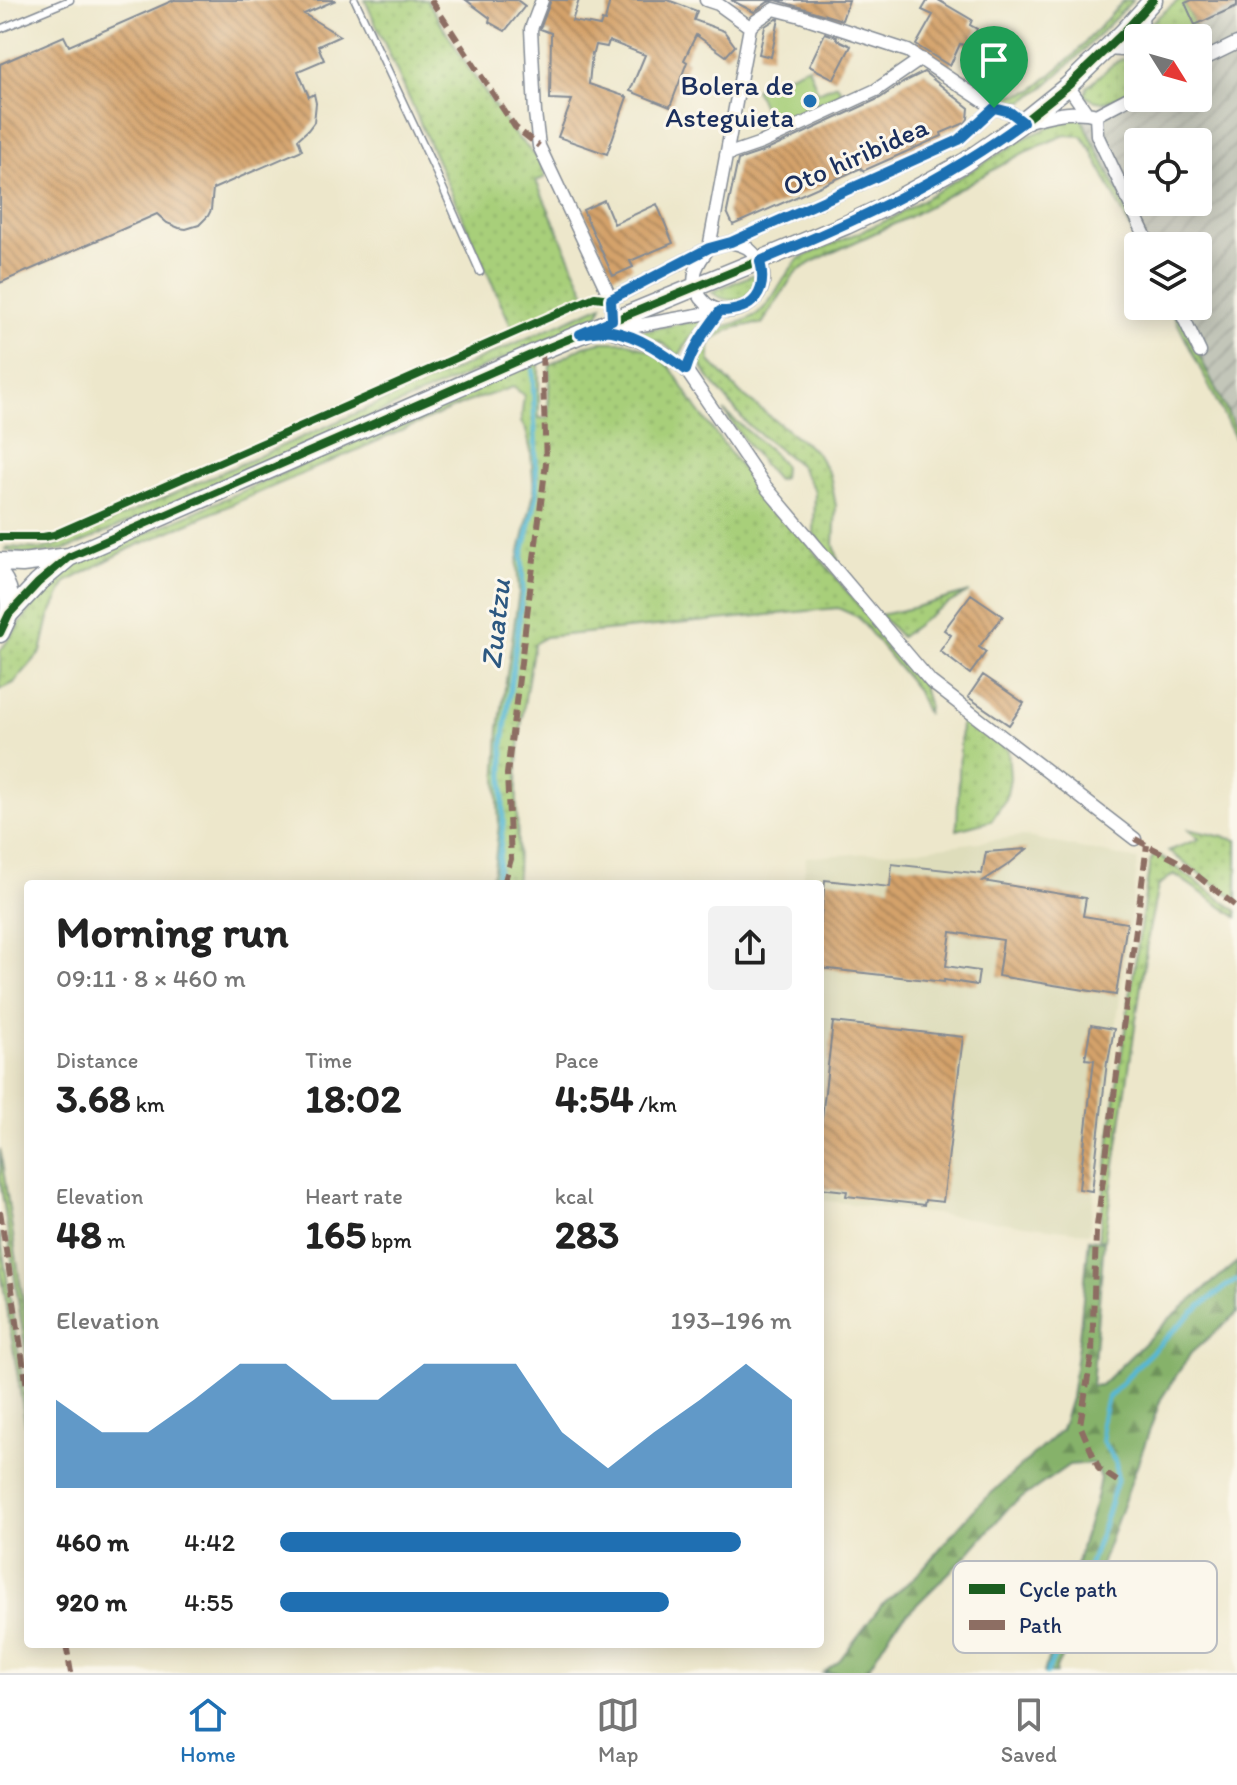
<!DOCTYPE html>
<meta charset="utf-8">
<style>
body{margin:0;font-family:Itim,sans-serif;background:#f2f2f2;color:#222;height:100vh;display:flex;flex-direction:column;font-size:30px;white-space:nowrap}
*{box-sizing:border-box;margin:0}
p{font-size:26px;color:#767676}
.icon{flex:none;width:44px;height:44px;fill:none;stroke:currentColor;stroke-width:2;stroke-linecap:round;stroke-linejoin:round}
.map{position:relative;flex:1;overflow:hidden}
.drawer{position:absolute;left:24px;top:880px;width:800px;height:768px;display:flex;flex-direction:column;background:#fff;border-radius:8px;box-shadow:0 4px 20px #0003}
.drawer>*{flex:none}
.needle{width:52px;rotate:127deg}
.buttons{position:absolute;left:1124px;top:24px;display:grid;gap:16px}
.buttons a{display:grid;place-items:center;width:88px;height:88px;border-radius:8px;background:#fff;box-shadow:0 4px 20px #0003;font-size:40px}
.pin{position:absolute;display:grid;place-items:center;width:68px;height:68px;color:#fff;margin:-82px -34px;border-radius:50% 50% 50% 0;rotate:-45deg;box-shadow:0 0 8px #0007}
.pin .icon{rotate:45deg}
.round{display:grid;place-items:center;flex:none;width:84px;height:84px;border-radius:8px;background:#f2f2f2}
.summary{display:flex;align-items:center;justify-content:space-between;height:136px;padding:0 32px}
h1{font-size:44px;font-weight:700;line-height:60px}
.stats{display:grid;grid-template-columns:repeat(3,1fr);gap:12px;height:136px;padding:8px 32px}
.stats div{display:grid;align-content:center}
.stats b{font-size:40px;font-weight:700}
.stats small{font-size:22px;font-weight:400}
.stats p{font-size:22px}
.chart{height:224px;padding:16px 32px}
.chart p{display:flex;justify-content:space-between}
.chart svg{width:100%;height:144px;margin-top:8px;fill:#1f6fb2;opacity:.7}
ul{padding:0 32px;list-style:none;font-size:26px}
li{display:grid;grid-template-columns:128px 96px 1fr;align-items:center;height:60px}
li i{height:20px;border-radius:10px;background:#1f6fb2}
.tabs{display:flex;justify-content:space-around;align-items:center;height:112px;border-top:2px solid #e0e0e0;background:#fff;font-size:22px;color:#767676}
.tabs a{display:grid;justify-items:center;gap:4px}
.tabs .selected{color:#1f6fb2}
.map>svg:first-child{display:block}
</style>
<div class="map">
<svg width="1237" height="1673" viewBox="0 0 1237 1673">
<defs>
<pattern id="industrial-furrows" width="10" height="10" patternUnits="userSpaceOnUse" patternTransform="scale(2)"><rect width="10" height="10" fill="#c3c6b9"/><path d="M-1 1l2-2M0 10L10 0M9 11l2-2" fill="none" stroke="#a7aaa1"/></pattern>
<pattern id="grass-dots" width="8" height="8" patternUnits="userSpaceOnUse" patternTransform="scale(2)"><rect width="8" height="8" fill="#a8cf7a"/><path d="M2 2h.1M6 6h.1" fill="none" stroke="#90b26c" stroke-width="1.8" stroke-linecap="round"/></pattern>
<pattern id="forest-firs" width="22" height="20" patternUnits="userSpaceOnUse" patternTransform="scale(2)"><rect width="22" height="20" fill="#86b26a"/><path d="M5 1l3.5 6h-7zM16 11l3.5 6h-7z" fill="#6d915a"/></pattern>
<pattern id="building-back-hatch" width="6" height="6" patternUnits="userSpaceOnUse" patternTransform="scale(2)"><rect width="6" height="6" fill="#d4a26a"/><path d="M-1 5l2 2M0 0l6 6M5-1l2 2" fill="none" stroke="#ab845a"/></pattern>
</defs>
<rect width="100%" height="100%" fill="#fbf7ec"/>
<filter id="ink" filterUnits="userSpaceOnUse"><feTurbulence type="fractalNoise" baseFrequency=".0125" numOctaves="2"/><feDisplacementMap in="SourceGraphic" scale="16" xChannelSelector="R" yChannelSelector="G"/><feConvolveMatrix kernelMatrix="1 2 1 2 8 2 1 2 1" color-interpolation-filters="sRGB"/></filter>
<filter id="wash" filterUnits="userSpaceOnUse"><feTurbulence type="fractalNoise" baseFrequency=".006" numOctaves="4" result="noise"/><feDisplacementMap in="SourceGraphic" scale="32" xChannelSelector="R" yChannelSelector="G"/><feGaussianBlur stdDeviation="1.8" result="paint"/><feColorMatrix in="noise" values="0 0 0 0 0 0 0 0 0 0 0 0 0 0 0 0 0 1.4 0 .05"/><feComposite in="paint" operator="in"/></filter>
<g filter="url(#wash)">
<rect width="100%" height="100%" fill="#ede7cb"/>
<path fill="#deddbb" d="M1023,836L1138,860L1089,1233L820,1200V884H803L806,857L917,850Z"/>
<path fill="url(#industrial-furrows)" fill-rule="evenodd" d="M1189,0H1237V432L1175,306H1198V246H1145L1082,119L1101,104L1138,87V98H1198V38H1193L1195,25L1185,3ZM1138,142H1198V202H1138Z"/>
<path fill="url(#grass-dots)" stroke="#627f6c" stroke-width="2" d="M365,0H427L471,72L514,134L539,159L546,177L536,181L587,296L513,330Z
M1124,0H1133L1076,58L1044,87L1024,101L1008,103L991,102L974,83L973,73L975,83L999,96L1020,94L1033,90L1073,56Z
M1179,0H1189L1185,4L1195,25L1193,38H1146L1150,23Z
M1122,59L1134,60L1138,63V87C1121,96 1102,110 1085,95L1087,87L1114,63Z
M1075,117L1082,119L1145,246H1139L1092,151L1082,136L1065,135L1027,151L907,218L814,261L795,273L762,324C740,325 726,328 709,344L710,361L741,394L816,452L830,475L836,506L834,544L839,565L814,534L815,491L799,465L748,425L707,376L698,358C710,314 737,333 762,310C775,298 784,273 800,258L892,218L1029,136Z
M755,274C754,301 732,307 711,292Z
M602,305L599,314L585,323L70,548C48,553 27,558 5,549L7,547L41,549L57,545Z
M1169,306H1175L1237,432V442Z
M707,319L708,321L692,334L679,356L664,344L640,333V331Z
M601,342H627L653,352L670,367L697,409L734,458L766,498L807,542L922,684L928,703L927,714L916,689L858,617L838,608L545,637L534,644C526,691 518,737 517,785C516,818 520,851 516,884H490L494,869L499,825L497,774L499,729L519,592L517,564L534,493L531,452L526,430L521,422L524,395L513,387L465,403L129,549L66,582L49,617L41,652L14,683L0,690V651L47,587L71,566L539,361V418H548L550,365L584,346Z
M724,411L772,452L784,466L783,478L777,480C757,458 740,435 724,411Z
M969,592L935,611L901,637L880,615L912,608Z
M961,721C980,727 994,737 1008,750L1010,778L1006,799L991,821L957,830Z
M1187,829L1237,840V900L1168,851L1199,839Z
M1154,855H1159L1237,911V917L1174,874L1158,886L1149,930L1104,1241L1099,1238L1114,1105L1150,862Z
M0,1149L28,1333V1366L0,1179Z
M0,1233L28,1416V1441L0,1265Z"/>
<path fill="url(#forest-firs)" stroke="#507064" stroke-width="2" d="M1089,1239L1104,1241L1092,1386L1101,1385L1170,1318L1237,1262V1313L1191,1353L1161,1399L1082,1618L1056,1668V1673H1044L1096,1498L1100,1478L1093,1463L1069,1465L1009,1507L969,1553L894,1627L869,1667L861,1673H823L838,1662L881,1606L918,1574L975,1508L1061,1430L1071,1398L1079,1337Z"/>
<path fill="#a8cf7a" stroke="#627f6c" stroke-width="2" d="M808,66L818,92L837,84L842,93L782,120L777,110L766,114L755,89Z"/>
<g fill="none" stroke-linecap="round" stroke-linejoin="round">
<path stroke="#56b8d4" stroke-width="5" d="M496,884L503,824V744L523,590L522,557L537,496L533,370
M1047,1673L1072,1614L1101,1533L1117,1481L1116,1463L1103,1442L1101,1424L1107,1399L1138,1365L1193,1312L1225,1287L1237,1280"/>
</g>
<g id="blocks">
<path fill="url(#building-back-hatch)" d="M174,0H336L304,14L340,36L318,46L324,60L298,71L309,97L314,94L316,103L314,122L308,130L298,139L302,150L213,189L211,210L208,216L199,225L186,229L179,228L167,223L157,214L0,283V64L64,36L69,46Z
M466,0H517L525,6L505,31L489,22L490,18Z
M551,0H579L572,21L600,26L602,20L605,21L610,0H668L697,11L694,20L724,31L735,46L726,56L696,35L684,60L687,62L670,107L630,91L645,55L609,41L607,47L596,45L594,53H592L589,84L627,97L607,154L558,137L572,100L550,99L551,33L540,29Z
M731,0H849L842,20L776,0L768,2L754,12Z
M928,0H938L972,20L970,25L977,29L970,46L960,44L950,66L916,45L933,15L922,10Z
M1192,0H1237V6L1195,25L1185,3Z
M776,19H779L771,57L759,54L765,26Z
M825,33L837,37L836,39L851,46L834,79L809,66Z
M924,72L969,108L968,119L965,123L941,133L942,136L863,171L861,168L733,225L727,212L738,160L765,151L880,98L904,82Z
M604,200L614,224L657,204L673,243L630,261L633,267L613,276L583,210Z
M971,594L1003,616L979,647L986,652L970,674L940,651L951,635L944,630Z
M983,675L1024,703L1009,725L968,697Z
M1027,849L1009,864L983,881L1086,898L1083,916L1127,923L1116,995L998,976L1003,940L951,932L946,966L979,971L977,985L944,980V982L820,968V926L825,880L890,887L892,864L982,874L986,852Z
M833,1022L963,1037L943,1202L925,1200L924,1205L846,1196L847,1191L820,1188V1135Z
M1091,1025L1114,1029L1108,1062H1107L1092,1191L1079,1189L1094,1060L1085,1059Z"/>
</g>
</g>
<g filter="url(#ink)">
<use href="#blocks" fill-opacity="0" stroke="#848b94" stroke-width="2"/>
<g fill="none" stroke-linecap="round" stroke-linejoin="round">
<defs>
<path id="lane" d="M355,0L434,168L480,272
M0,29L70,0"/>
<path id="street" d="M542,0L531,29L535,113L539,146L611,299L612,320
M706,0L718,4L750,27
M1142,12L1143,38
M1106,49L1138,51
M1198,62L1237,43
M1068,86L1086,112
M1096,115L1097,135L1150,246
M726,155L761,143L876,90L921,59
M731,242C736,244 744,245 749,249C755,254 760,262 762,269C772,308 716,328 698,293C689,276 698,262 709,248L750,27L756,21L774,9L801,16L908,51L994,108L1010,112L1023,122C1046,117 1073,108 1096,115L1138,93
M611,299L709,248L731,242L959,140L994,108
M1178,306L1200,352
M613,330L720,311
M610,331L635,339L664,353L686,370L765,486L931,682L1135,839
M686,370C693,347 706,330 720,311"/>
<path id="secondary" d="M0,562L22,563L69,557
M0,575C9,587 11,599 9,614
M0,633L9,614L38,583L69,557L542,350L846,225L880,209L964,163L1023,122L1068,86L1123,33L1153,0"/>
</defs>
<use href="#lane" stroke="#848b94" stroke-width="9"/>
<use href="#street" stroke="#848b94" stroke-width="15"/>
<use href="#secondary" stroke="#848b94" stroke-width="21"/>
<use href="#lane" stroke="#fff" stroke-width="6"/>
<use href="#street" stroke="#fff" stroke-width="12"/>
<use href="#secondary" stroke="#fff" stroke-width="18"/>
<path stroke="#8d6e63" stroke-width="6" stroke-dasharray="12 6" stroke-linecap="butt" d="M431,0L515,127L539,146
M1135,839L1181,863L1237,907
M504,884L511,859L507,774L546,463L542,350
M0,1211L28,1394
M1117,1481L1099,1469L1080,1425L1092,1353L1096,1233L1147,845
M66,1644L71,1673"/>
<defs>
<path id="cycleway" d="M0,537H43L54,535L595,297L611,299
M0,633L9,614L38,583L69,557L542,350L846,225L880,209L964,163L1023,122L1068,86L1123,33L1153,0"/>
</defs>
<use href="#cycleway" stroke="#fbf7ec" stroke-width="13"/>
<use href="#cycleway" stroke="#1b5e20" stroke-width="8"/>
</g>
</g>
<g fill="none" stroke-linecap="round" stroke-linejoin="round" filter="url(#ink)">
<defs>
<path id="route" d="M994,108L1010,112L1023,122C941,183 853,222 760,261C768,293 754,311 720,311C706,330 693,347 686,370C664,353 639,336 612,331C602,330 590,333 580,334L612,320L611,299L709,248L731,242L959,140Z"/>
</defs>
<use href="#route" stroke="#fff" stroke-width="16"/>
<use href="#route" stroke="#1f6fb2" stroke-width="10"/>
</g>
<circle fill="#1f6fb2" stroke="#fbf7ec" stroke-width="3" cx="810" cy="101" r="8"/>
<g text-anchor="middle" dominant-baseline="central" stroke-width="6" stroke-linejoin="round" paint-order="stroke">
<g font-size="28" fill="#1b2f5e" stroke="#fbf7ec" text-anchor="end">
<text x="794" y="85">Bolera de<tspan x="794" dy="32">Asteguieta</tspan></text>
</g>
<g font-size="28" fill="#1b2f5e" stroke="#fbf7ec">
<text transform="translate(855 156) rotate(-24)">Oto hiribidea</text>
</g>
<g font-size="30" font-style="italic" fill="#2d5881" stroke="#fbf7ec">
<text transform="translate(495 624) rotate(-84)">Zuatzu</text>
</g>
</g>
<rect x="953" y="1561" width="264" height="92" rx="12" fill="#fbf7ec" stroke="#b8bbc1" stroke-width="2"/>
<rect x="969" y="1584" width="36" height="10" fill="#1b5e20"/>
<rect x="969" y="1620" width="36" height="10" fill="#8d6e63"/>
<g font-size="22" fill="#1b2f5e">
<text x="1019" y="1597">Cycle path</text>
<text x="1019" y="1633">Path</text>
</g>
</svg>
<div class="buttons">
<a><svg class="needle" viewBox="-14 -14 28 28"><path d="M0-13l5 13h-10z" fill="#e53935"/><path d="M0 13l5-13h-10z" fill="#767676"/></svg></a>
<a><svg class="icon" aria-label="locate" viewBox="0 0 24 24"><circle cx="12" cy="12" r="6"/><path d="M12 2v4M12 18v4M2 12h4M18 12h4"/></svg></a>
<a><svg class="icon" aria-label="layers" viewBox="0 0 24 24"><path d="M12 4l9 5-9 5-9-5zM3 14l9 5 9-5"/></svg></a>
</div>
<div class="pin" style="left:994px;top:108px;background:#1e9e55"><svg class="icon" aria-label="arrive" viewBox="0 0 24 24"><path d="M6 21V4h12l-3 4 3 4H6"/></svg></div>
<section class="drawer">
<div class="summary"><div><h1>Morning run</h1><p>09:11 · 8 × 460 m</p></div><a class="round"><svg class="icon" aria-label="share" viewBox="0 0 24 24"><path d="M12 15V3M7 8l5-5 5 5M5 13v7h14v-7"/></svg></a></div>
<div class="stats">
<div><p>Distance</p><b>3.68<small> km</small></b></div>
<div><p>Time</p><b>18:02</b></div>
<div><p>Pace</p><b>4:54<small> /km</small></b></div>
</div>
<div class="stats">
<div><p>Elevation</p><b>48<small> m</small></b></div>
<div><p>Heart rate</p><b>165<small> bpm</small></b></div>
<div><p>kcal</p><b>283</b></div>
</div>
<div class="chart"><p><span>Elevation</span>193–196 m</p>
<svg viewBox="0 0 160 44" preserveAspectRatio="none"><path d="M0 44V17L10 27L20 27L30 17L40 6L50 6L60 17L70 17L80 6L90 6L100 6L110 27L120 38L130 27L140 17L150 6L160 17V44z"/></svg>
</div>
<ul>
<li><b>460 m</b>4:42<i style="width:90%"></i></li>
<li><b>920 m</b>4:55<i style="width:76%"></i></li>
</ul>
</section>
</div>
<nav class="tabs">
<a class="selected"><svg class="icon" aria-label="home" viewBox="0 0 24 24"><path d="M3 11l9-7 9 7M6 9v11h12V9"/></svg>Home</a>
<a><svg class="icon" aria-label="map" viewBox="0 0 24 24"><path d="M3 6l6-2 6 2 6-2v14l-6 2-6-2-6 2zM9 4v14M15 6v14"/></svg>Map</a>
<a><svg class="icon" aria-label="saved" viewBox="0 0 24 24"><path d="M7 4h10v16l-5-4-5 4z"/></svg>Saved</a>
</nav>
